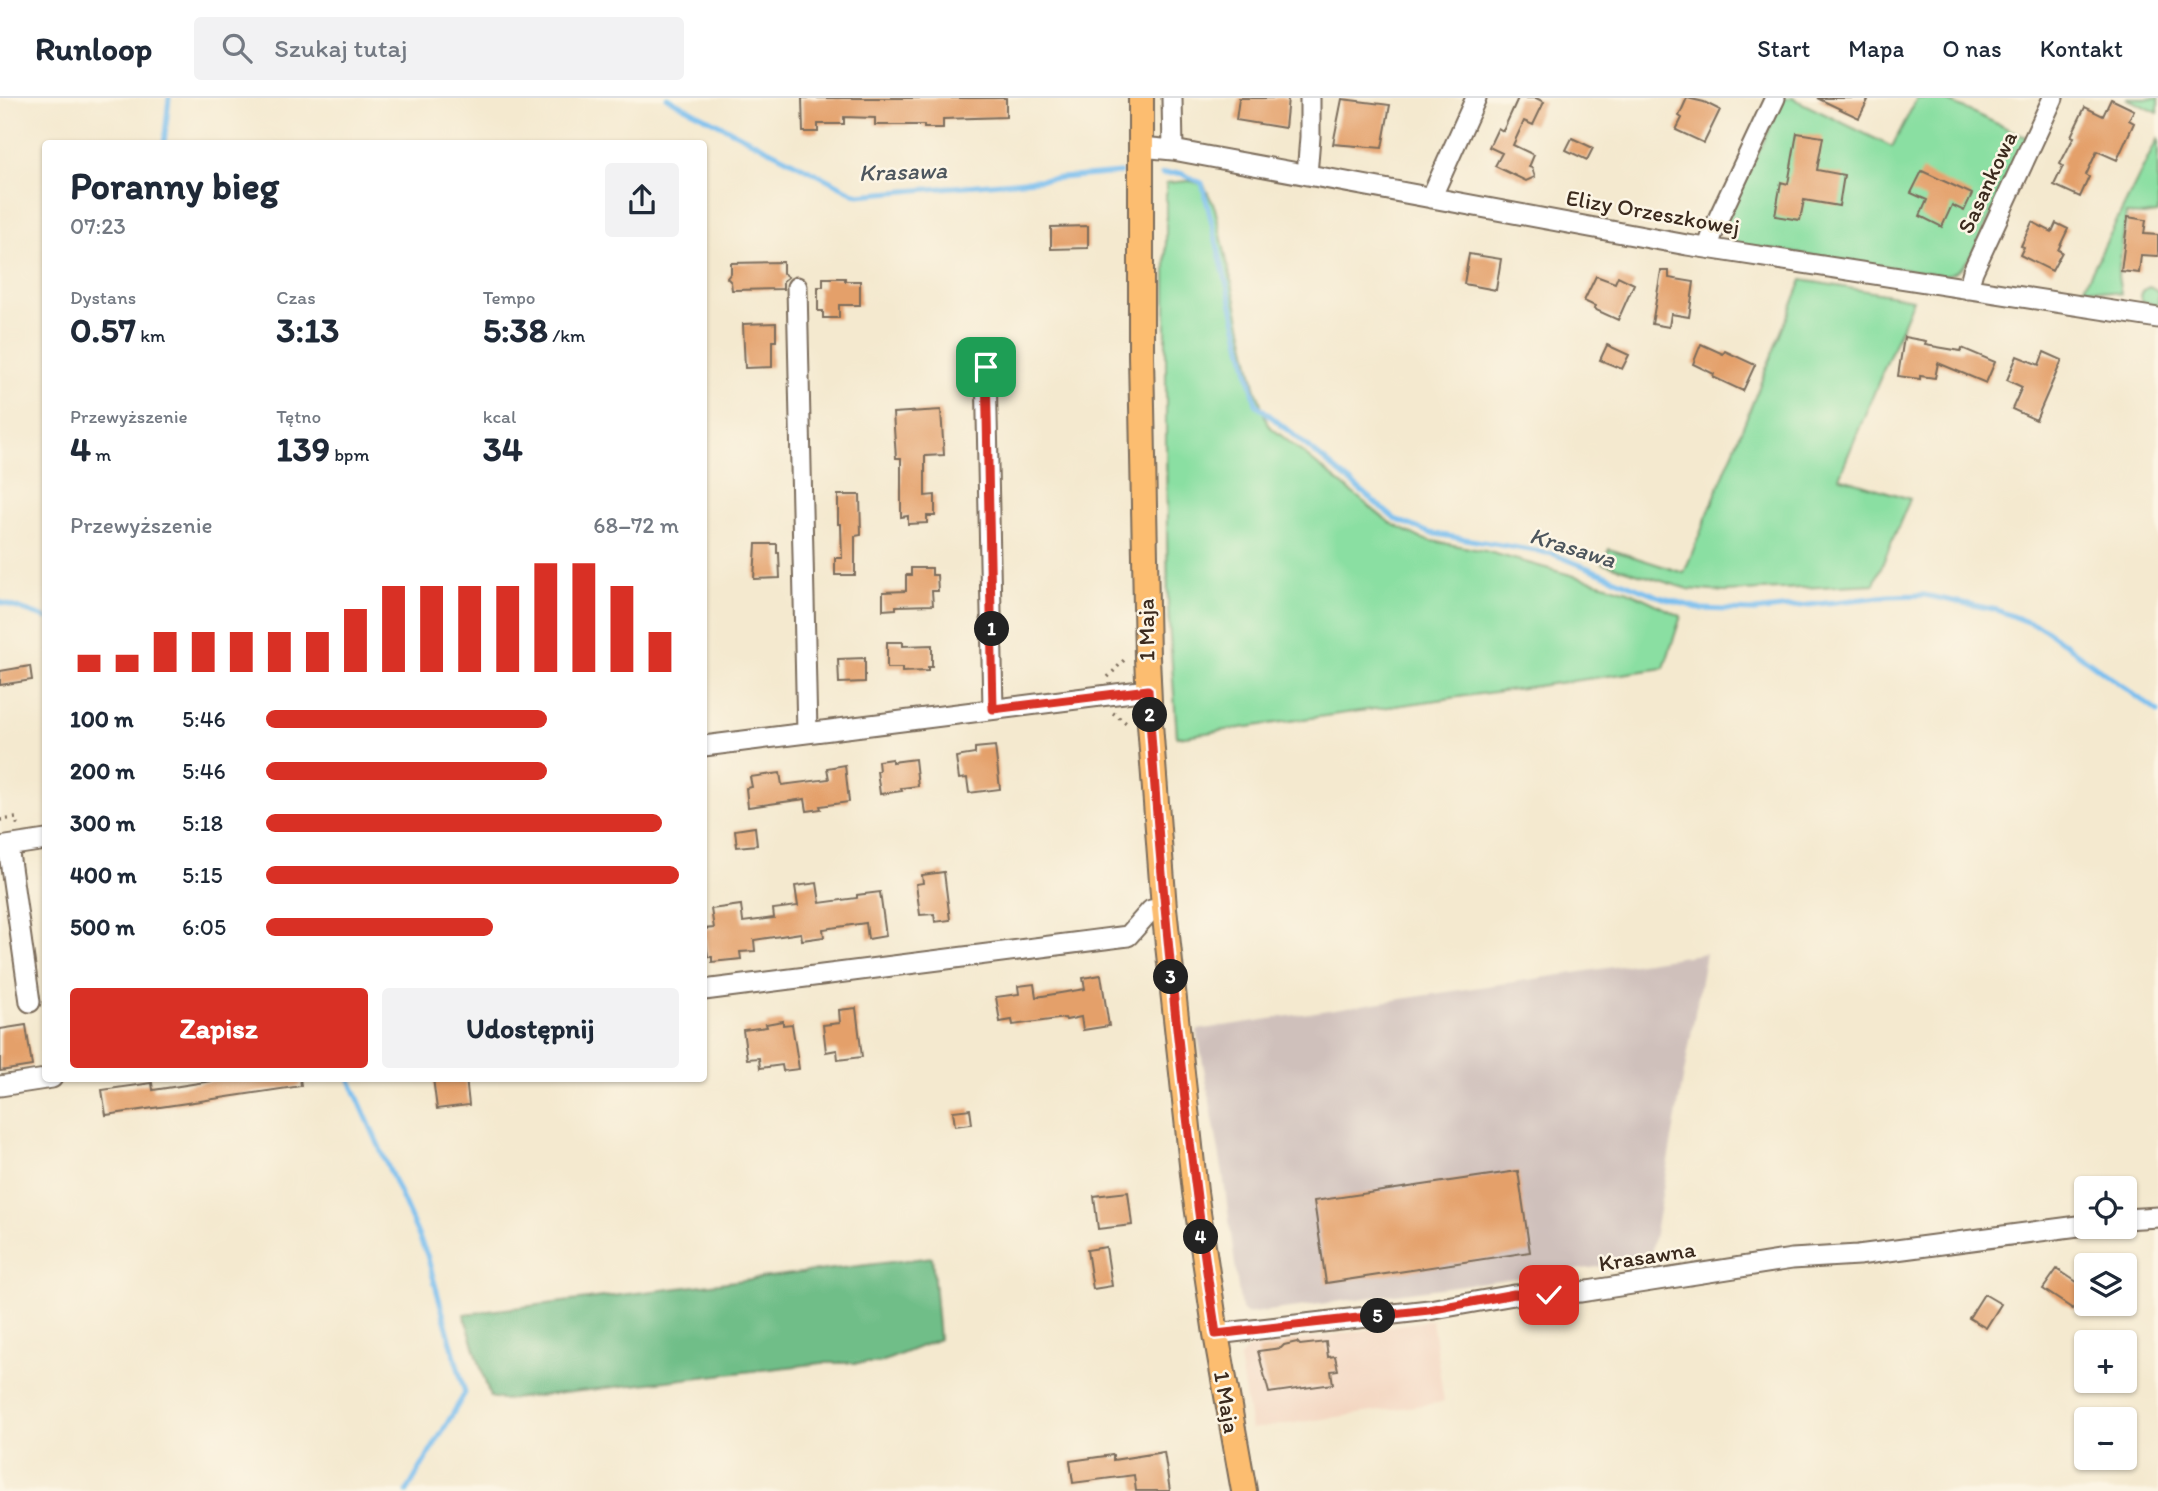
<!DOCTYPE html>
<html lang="pl">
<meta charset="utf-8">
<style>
body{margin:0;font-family:Itim,sans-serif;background:#f2f2f3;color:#1f2937;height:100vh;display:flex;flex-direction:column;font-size:26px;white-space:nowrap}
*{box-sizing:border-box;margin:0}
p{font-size:23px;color:#747a83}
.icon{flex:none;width:38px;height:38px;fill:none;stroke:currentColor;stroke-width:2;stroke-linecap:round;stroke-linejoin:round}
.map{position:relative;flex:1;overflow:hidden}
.drawer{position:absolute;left:42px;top:42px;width:665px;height:942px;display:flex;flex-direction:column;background:#fff;border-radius:7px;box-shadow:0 2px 5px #0004}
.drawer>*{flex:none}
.controls{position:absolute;left:2074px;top:1078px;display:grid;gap:14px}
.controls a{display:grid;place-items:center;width:63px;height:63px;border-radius:7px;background:#fff;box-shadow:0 2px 5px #0004;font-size:35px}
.pin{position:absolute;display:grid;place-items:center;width:60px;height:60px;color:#fff;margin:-30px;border-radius:14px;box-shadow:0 4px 10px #0006}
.km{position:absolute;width:35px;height:35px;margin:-18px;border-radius:50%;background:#222;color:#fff;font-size:19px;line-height:35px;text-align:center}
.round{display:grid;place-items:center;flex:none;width:74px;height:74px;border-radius:7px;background:#f2f2f3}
.head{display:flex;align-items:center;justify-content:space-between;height:119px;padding:0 28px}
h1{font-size:38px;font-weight:800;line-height:52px}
.metrics{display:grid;grid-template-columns:repeat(3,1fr);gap:10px;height:119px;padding:7px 28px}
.metrics div{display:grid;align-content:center}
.metrics b{font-size:35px;font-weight:800}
.metrics small{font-size:19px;font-weight:400}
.metrics p{font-size:19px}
.chart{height:196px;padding:14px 28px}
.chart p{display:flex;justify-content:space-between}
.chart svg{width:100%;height:126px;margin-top:7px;stroke:#d93025;stroke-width:6}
.primary-button{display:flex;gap:14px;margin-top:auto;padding:14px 28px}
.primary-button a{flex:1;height:80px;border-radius:7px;background:#d93025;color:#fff;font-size:28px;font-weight:800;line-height:80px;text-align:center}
.primary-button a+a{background:#f2f2f3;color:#1f2937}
ul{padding:0 28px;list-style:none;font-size:23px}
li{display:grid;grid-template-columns:112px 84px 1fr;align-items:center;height:52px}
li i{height:18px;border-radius:9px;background:#d93025}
header{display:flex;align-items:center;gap:42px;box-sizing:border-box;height:98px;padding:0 35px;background:#fff;border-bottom:2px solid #e0e1e3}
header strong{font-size:33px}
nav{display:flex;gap:38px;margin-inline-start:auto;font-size:24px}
.search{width:490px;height:63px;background:#f2f2f3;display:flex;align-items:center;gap:18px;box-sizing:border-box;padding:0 24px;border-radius:7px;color:#747a83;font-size:26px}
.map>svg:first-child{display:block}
</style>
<header>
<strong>Runloop</strong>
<div class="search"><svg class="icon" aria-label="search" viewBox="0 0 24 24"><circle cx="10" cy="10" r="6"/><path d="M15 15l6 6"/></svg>Szukaj tutaj</div>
<nav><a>Start</a><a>Mapa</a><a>O nas</a><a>Kontakt</a></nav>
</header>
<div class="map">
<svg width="2158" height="1393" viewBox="0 0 2158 1393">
<rect width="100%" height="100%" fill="#fcf5e5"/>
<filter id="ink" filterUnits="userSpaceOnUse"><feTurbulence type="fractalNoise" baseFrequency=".0143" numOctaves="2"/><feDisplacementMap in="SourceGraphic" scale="14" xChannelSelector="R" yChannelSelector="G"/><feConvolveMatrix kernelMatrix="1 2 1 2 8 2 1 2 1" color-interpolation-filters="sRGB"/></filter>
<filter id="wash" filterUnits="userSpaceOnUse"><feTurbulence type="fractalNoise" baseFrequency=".00686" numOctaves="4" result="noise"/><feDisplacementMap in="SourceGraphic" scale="28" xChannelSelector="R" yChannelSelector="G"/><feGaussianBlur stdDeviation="1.57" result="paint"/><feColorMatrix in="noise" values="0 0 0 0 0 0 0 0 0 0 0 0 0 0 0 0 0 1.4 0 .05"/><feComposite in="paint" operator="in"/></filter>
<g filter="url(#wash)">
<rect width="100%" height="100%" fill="#f4e9cf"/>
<path fill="#f3d4bf" d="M1432,1222L1444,1304L1251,1331L1239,1261L1248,1250Z"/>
<path fill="#cfc0bb" d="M1706,855L1650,1162L1246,1216L1241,1212L1223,1076L1197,932Z"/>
<path fill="#8adfa2" stroke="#628460" stroke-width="2" d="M1783,0H1792L1892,49L1917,0H1941L2028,40L1974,152C1966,165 1960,176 1943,177L1736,146L1729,137L1726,125Z
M2126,0H2158V15Z
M2158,40V115L2144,117L2126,116L2118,178L2121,196L2084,189Z
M1190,83L1204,87L1215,110L1255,288L1268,327L1390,425L1422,441L1485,453L1628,493L1681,518L1664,570L1177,639L1168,509L1166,348V85Z
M1802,182L1913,201L1839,379L1910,401L1874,486L1724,494L1688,491L1603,465L1609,451L1684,475Z
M2149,189L2158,193V207L2142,203L2140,197L2143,192Z"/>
<path fill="#6fbe88" stroke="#557453" stroke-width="2" d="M932,1159L939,1241L879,1265H822L503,1302L490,1299L464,1216Z"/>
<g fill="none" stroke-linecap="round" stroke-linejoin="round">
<path stroke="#78beef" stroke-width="5" d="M667,0L858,97L1120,75
M164,46L169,0
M1162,76L1180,75L1202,85L1256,306L1395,421L1430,435L1553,456L1663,500L1702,511L1755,513L1889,498L1924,497L1997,512L2043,530L2158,614
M0,504L46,520
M349,980L427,1157L465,1295L407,1393"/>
</g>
<g id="blocks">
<path fill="#e4a06a" d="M802,0H1006V19L943,21V30H924V27H875V20L844,19V26H818V34H803Z
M1239,0H1288L1285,30L1236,22Z
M1518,0H1536L1544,4L1533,27L1524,23L1513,47L1534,57L1529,69L1532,70L1535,79L1526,83L1495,68L1502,55L1489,49L1498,30L1503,33Z
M1687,0L1704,4L1720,12L1704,45L1676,32L1682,20L1679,18Z
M1817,0H1869L1859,20Z
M1342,1L1390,7L1382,50L1333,46Z
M2111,1L2134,12L2129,22L2134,25L2117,62L2097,53L2086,77L2089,79L2080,99L2054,87L2063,68L2060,66L2074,39L2071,38L2085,9L2103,18Z
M1797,35L1823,39L1817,72L1844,77L1839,108L1804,102L1800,122L1775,118L1781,84L1788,86Z
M1572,40L1593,50L1587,62L1566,52Z
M1922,73L1972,96L1964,113L1952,107L1942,129L1920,118L1927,102L1911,95Z
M2128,119L2146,122L2144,136L2158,137V158L2141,157L2139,175L2121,173Z
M2032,124L2052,134L2056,125L2068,131L2058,152L2062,154L2052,173L2020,157L2024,149L2021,148Z
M1088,128V150L1051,151V129Z
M1469,156L1501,161L1496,192L1464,186Z
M783,164V175L788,179L783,183V191L732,192L731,184L727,180L731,175V165Z
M1661,173H1669V180L1694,184L1689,219L1671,216L1669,229L1652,226Z
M1596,178L1615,185L1618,178L1634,186L1618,222L1594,211L1595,208L1584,203Z
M823,180H845V183H860V207H839V220H823V213H818V189H823Z
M776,225V243H772V269L745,270L743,226Z
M1904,239L1926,243L1925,247L1961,253L1962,250L1995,264L1986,285L1938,265L1935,280L1920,278V281L1898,278Z
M1701,246L1723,256L1725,253L1755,267L1743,293L1713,279L1714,276L1693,266Z
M1607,247L1629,257L1622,271L1600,262Z
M2044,254L2062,262L2036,322L2012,311L2022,289L2007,282L2017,258L2039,267Z
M941,312L944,357L925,358V398L935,397V418H927V425L908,426V418L901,419V360H896L893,315Z
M838,397H860L861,437L855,438V477H835V460H842L841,426H838Z
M756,446H777V455H779L780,480L754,481Z
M911,470H932V477H937L938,493H932L933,507L896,508V511L883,512V494L906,493V477H911Z
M887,544H903V548L932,547V569H928V573L902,574V570H887Z
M865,560V584L839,585L838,561Z
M30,568L32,582L0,587V573Z
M995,648L1000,691L969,695L967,680L959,681L956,659L975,656V650Z
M892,661V664L915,661L918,688L901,690L902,693L880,696L877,673H879L878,663Z
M845,667L849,704L820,708L821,711L807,713L805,701L748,709L746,690L752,689L750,679L780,675L782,687L829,681L827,670Z
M755,729L757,747L737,749L735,732Z
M944,774L950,822L935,824L934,816L920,817L916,786L923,785L922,777Z
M817,785L820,805L857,800V797L880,794L886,838L868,841L866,825L823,831L824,839L802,842L801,835L754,842L755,853L740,854L741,861L712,864V859H708L704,831L714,830L711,811L741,807L743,824L774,820L773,811L798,808L795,788Z
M1101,877L1109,928L1083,932L1081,919L1066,922L1065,920L1013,927L1012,922L1000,924L996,899L1019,896L1018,888L1034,886L1036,899L1085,891L1083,880Z
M856,910L862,959L838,962L837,952L826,954L823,927L840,925L839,912Z
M783,923V927L792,926L799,971L783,973L782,967L760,970L759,960L747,961L743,932L767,929L766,926Z
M26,927L32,968L0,973V931Z
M231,980H300L301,988L106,1017L102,992L152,985L153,992Z
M433,980H466L469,1007L437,1011Z
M970,1011L972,1026L955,1028L953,1013Z
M1518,1073L1530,1154L1326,1185L1314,1103Z
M1128,1094L1132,1127L1098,1131L1094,1098Z
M1106,1149L1112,1188L1093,1191L1087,1152Z
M2057,1171L2086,1190L2073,1211L2043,1191Z
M1984,1196L2001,1206L1986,1230L1969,1220Z
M1297,1244L1300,1247L1326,1244L1328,1259L1335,1258L1338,1272L1331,1273L1333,1286L1269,1295L1258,1253L1281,1250L1284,1247Z
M1164,1354L1170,1393H1136L1134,1377L1073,1385L1070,1363L1113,1357V1362Z"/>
</g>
</g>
<g filter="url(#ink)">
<use href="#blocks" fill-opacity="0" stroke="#7c6d5c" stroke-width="2"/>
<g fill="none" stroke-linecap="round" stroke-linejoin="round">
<defs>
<path id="minor" d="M1172,0L1173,52
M1141,49L1173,52L1687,147L2158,220
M1307,77L1310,39V0
M1431,100L1476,0
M1708,148L1719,119L1775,0
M797,189L807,635
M1968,191L1973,173L2053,0
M986,269L993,611
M704,648L1148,592
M8,748L30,904
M0,749L46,742
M704,892L1128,838L1151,812L1164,810
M0,988L52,980
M2124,1121L2158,1119
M1216,1236L1429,1212L1514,1197L1581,1194L1792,1161L1858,1157L2086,1127"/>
<path id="major" d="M1141,0V258L1147,559L1150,626L1164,810L1195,1094L1216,1236L1244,1393"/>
</defs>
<use href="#minor" stroke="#7c6d5c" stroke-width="23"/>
<use href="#major" stroke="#7c6d5c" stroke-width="28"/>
<path stroke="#7c6d5c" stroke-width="3.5" stroke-dasharray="2 5" stroke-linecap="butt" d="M1108,579L1127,559
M1113,615L1129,627
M0,722L16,720L18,729"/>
<use href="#minor" stroke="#fff" stroke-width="19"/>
<use href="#major" stroke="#fcbd6f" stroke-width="24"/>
</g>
</g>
<g fill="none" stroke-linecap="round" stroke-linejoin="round" filter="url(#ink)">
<defs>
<path id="route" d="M986,269L993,611L1148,592C1162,808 1184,1022 1216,1236L1429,1212L1514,1196L1549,1197"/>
</defs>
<use href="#route" stroke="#fff" stroke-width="14"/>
<use href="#route" stroke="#d93025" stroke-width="9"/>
</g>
<g text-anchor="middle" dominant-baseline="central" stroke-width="5" stroke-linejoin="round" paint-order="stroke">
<g font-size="23" fill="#3b2a1e" stroke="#fcf5e5">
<text transform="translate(1987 84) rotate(-65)">Sasankowa</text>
<text transform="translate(1653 114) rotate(10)">Elizy Orzeszkowej</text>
<text transform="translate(1146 532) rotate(-91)">1 Maja</text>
<text transform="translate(1647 1158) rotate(-9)">Krasawna</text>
<text transform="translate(1227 1304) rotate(80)">1 Maja</text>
</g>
<g font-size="24" font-style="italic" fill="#4d565d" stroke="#fcf5e5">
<text transform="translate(903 73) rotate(-2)">Krasawa</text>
<text transform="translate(1573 449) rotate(17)">Krasawa</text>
</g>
</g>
</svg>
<div class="controls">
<a><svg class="icon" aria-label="locate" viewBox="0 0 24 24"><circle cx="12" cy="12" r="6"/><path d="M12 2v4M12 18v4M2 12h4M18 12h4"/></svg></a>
<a><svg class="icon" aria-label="layers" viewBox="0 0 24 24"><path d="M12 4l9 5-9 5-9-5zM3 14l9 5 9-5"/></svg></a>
<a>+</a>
<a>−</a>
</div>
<div class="pin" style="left:986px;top:269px;background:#1e9e55"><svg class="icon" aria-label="arrive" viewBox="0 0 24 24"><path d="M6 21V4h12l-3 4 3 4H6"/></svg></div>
<div class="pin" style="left:1549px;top:1197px;background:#d93025"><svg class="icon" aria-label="check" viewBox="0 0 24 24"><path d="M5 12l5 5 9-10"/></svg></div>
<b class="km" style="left:992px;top:531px">1</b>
<b class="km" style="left:1150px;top:617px">2</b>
<b class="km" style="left:1171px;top:879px">3</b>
<b class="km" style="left:1201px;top:1139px">4</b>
<b class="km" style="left:1378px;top:1218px">5</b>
<section class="drawer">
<div class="head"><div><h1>Poranny bieg</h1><p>07:23</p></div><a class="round"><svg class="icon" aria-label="share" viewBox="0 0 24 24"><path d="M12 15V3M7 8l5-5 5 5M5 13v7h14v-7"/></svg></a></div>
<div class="metrics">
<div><p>Dystans</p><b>0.57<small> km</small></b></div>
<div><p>Czas</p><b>3:13</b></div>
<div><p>Tempo</p><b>5:38<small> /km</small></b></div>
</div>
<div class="metrics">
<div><p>Przewyższenie</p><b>4<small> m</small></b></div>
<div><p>Tętno</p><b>139<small> bpm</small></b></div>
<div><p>kcal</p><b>34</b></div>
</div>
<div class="chart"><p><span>Przewyższenie</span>68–72 m</p>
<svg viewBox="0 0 160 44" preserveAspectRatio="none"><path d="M5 44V38M15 44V38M25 44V30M35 44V30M45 44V30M55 44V30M65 44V30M75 44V22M85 44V14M95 44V14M105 44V14M115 44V14M125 44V6M135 44V6M145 44V14M155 44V30"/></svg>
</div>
<ul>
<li><b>100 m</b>5:46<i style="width:68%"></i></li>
<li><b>200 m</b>5:46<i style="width:68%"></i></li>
<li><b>300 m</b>5:18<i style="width:96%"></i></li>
<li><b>400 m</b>5:15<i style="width:100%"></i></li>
<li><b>500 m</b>6:05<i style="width:55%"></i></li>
</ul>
<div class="primary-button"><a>Zapisz</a><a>Udostępnij</a></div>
</section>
</div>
